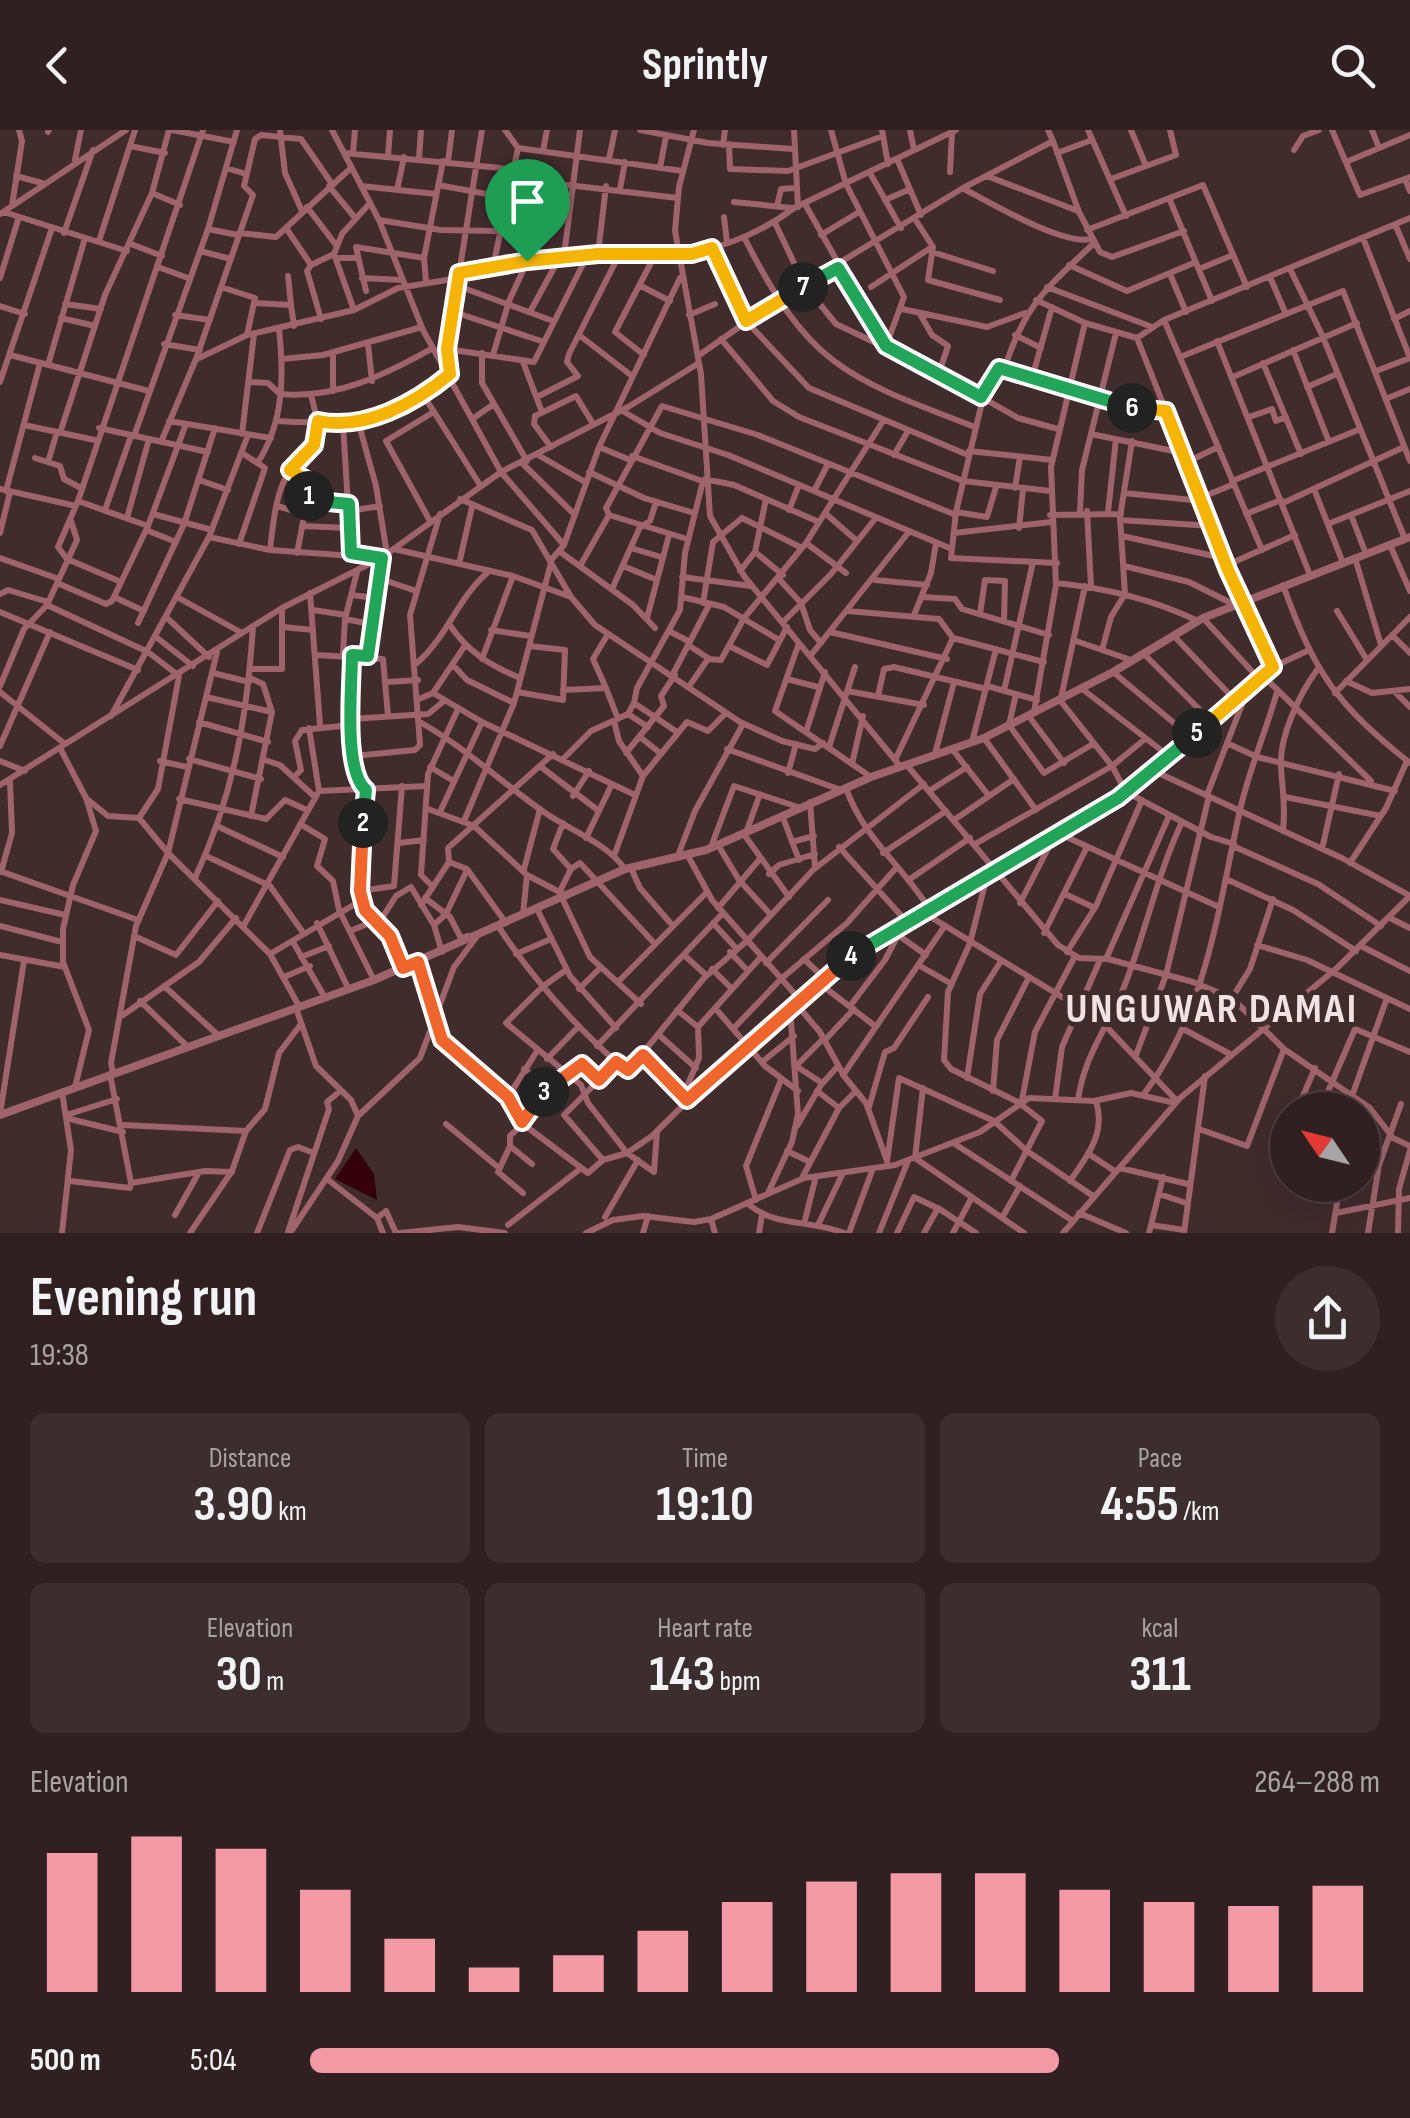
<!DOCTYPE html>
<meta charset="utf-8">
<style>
body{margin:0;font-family:"Sofia Sans Condensed",sans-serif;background:#3c2d2f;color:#f1f3f6;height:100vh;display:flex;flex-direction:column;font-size:38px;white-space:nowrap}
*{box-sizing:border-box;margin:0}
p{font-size:32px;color:#a8a3a5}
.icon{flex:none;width:55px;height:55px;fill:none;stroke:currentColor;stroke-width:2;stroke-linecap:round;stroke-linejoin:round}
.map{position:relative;height:1103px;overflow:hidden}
.side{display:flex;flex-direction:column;background:#302022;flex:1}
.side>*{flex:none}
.needle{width:65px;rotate:305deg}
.fabs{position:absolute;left:1270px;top:962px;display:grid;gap:20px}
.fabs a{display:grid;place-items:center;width:110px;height:110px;border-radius:50%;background:#302022;box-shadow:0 10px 40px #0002,0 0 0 2px #4b3e40;font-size:50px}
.pin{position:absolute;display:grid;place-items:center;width:85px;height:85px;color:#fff;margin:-102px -42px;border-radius:50% 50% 50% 0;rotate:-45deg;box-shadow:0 0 10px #0007}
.pin .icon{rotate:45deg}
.km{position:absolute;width:50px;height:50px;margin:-25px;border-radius:50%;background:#222;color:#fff;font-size:28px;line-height:50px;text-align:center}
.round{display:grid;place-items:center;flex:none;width:105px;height:105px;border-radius:52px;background:#3c2d2f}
.headline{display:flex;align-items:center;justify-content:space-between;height:170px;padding:0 30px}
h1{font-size:55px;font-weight:700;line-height:75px}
.stats{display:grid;grid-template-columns:repeat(3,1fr);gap:15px;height:170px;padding:10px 30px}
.stats div{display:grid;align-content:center;border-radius:15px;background:#3c2d2f;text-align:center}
.stats b{font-size:50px;font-weight:700}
.stats small{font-size:28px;font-weight:400}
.stats p{font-size:28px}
.chart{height:280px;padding:20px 30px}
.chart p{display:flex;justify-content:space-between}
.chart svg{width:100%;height:180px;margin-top:10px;stroke:#f49aa6;stroke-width:6}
ul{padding:0 30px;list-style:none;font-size:32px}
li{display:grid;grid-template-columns:160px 120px 1fr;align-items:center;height:75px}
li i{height:25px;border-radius:12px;background:#f49aa6}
header{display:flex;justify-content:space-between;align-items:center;height:130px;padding:0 30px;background:#302022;font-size:45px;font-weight:700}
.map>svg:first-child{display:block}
</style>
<header><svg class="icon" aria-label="back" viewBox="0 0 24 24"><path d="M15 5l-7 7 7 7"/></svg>Sprintly<svg class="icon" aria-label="search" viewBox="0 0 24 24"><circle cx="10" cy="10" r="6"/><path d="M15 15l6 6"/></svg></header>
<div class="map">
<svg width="1410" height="1103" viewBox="0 0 1410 1103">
<rect width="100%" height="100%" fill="#402b2d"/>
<path fill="#33000c" d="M356,1018L374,1044L377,1070L335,1049Z"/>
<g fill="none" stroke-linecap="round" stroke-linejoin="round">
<path stroke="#9e636b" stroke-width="6" d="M172,0L234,12
M280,0L285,43L302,81
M332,0L379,90L423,200L501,342L564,415
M505,0L518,18
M640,0L708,13L793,19
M694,0L679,57L675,101L701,244L710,386L744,446L900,636
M794,0L798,77
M831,0L846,54L904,167L886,216
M882,0L888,34
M910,0L914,20
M1048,0L1053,11
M1088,0L1126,86
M1131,0L1146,36
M1332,0L1360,65L1410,47
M1372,0L1379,18
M48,2L49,0
M729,14L730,39L788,41L883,6
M723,15L725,0
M130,16L165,23
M1294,20L1303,6L1319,0
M543,21L547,0
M344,23L501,38L542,52L678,68
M353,23L355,0
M1057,23L1092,10
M388,26L390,0
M419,29L421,0
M609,29L615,0
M897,29L921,85
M75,30L81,0
M448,32L452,0
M1346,32L1410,5
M226,38L246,44
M660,38L666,6
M950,42L952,2
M870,43L901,98
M16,46L42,53
M987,46L1078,81
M1111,49L1176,25L1170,0
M1405,49L1410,61
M438,55L569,79
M329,56L356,89
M361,56L436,64
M620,59L625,32
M964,59C991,73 1063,116 1091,109
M397,60L404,27
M152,63L180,75
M1169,68L1212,171
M885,70L908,60
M734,72L792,78
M805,74L882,211
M12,76L22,11L19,0
M777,76L781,59L796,58
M307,77L336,115
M4,82L127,121
M0,84L126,0
M724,87L727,113
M915,89L933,117L928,150L1000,170
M379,90L441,100L497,101
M499,93L528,95
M775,93L805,156L836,194L939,243L1018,288L1058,299
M1395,94L1410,129
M286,98L311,135L307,141L321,189
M208,99L238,105
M1087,100L1203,55L1247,157
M64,103L93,20
M239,103L276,107L351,38
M821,105L859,82
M744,107C809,236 844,247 975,297
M1363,108L1410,228
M99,111L135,0
M131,114L162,126
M712,119L746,191L809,258L968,325
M200,121L231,129
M932,122L993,141
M598,124L606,56
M564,126L580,0
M336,128H358
M531,130L532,73
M311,135L334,124
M1069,135L1127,161L1196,132
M158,137L188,148
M493,137L518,18L683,41
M1199,139L1233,125
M1290,139L1323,207L1405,409
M459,143L564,126L692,123C728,116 765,100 794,78L956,0
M1170,144L1186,182
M288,146L291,175
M1270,147L1285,182
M0,148L18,90
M362,148L402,150
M426,152L424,128L443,31
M458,156L553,191
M641,156L670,171
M221,157L255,168L247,205
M871,157L932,117
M1047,157L1152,197
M366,161L356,117L424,128
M1036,170L1085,193L1137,208
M255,173L291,175L294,196
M65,174L101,179
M0,176L25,184
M902,179L987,197L1025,183
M354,180L334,124L342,104L370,73
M531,180L560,127
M454,182L544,212
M920,184L932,205L948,216L939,243
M175,185L210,190
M689,185L715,174
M61,188L95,196
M1394,189L1410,181
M1164,190L1262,420
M579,205L632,246
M1015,205L1041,218
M1137,208L1229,440L1273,537
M1137,208L1164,190L1410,88
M721,209L773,271L799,287L963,351L1050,361
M1217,211L1310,445
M164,214L200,220
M368,214L372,251
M447,219L534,232L587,126
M1293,220L1329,312
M333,223V261
M482,223V253L527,331
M10,225L149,261
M493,225L509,171L527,132
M644,225L615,202L656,123
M698,226L776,171L963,58L1053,11L1079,82L1100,122L1112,127L1184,101
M1180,227L1343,161L1410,331
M197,229L247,205L354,180L398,158L459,148
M282,229L323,225L422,197
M523,232L542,282
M1263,233L1301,324
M48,235L85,108
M448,239L447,219L482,0
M1004,240C1025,174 1045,160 1093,114
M1376,241L1410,228
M1233,247L1357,193
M1032,248L1052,177
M0,252L51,101
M250,252L268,253L280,264C339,269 383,245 433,218
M1307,257L1337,244
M424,266L480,355
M537,267L578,246L567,232L569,224L620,123
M981,267L999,238L1128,277L1166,281
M983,268L956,382L951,428L1057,433
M1388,268L1410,259
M621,280L660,303L728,325L952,419
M1249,287L1272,279L1276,291L1286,287
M472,289L494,274
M169,291L271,308
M277,291C347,296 394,290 450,244
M358,291L376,356L387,424
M343,294L351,423
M24,295L95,310
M99,298L208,322
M60,303L105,165L152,63L169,0
M242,304L254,204
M1091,304L1183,323
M134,306L208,99L237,0
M161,312L196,229L253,65L244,56L255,9L261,5L301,9L332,54
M551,317L534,294L535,286L576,266L592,292
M599,317L630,330
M969,321L1052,330
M538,325L585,352
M894,325L908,301
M632,326L705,352
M35,328L60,336L64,349L81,358
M48,332L57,302
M258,332C284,292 284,245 279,199
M1187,332L1218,317
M522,333L574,384
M290,340L310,356L297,423
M589,342L644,368L694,383
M705,349L734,355L819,392
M199,350L228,360
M1232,351L1358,300
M1015,358L1020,327
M0,359L76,376
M1314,359L1343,433
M6,361L40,233
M814,361L828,334
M1124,363L1202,371
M1200,368L1234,354
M460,369L532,400L571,467
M308,370L349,374
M78,371L148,396
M1283,373L1404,317
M277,376L305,384
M105,380L131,306
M789,380L799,355
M349,381L380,376
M1080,381L1082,340L1116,203
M1087,381L1091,456
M956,382L987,387L996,357
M1108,382L1116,309
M825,383L857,411
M153,384L212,400
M1246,384L1281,370
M609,385L687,409
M1050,385L1121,384
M1351,385L1366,424
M127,388L149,309
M1120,390L1212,396
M430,391L386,311L432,283
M1328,394L1410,361
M302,396L350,398
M1019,398L1023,359
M146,400L176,412
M0,403L10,362
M954,403L1051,392
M1122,406L1223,428
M209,407L270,420L381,428L369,526
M806,413L846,443
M239,414L265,338L242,323
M1390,415L1410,461
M631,418L661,427
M394,419L513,446L571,467L595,495L740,592L782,611L815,619L823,613
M270,420C273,396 275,363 289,342C312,305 325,315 311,265
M559,421L633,475L655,498
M755,422L783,445
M0,428L59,449
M1355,428L1381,515
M459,434L472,377
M1227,435L1295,405
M580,436L609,385L606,378L662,276L758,305L956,385
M623,436L657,450
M1124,436L1189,452L1235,475
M740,441L755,422L766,369
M682,447L751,456
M378,448L416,461
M779,449L801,473L810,500L821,513
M875,450L927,455
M121,452L67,429L58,417L78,371L203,0
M57,453L106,474L112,471L148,396L186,294
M1056,453C1107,458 1152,469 1198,491
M1283,455C1315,544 1336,574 1410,633
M612,459L640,397L650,391L656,372
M310,463L320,595
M0,464L8,460L48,472
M352,465L375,468
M114,467L144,481
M177,467L242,503
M682,467L724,477L779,510
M922,467L955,469L962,479L1049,505
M703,473L713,412L742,388L802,418
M47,475L148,522L179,546L158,659L139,688L108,686L87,669
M313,480L346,485
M848,481L939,489L953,508L896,628
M1337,481L1367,530
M0,482L138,540
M980,484L985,450L1005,451L1004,491
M914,485L931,443L936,413
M166,487L209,527
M647,488L669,405
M1203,488L1259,549
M345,489L371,494
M783,492L831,444L875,389
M138,493L184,394L215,298
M449,494C468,522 489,535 520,548
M283,497L313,500
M491,500L530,506
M669,501L690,512
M830,502L947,529
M1173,505L1235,570
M1392,505L1410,523
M156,507L193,536
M953,508L1044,532
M1076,511L1131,530
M799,513L775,581L871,647
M688,515L708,528
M729,516L767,535L787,497
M1102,520L1111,487L1125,464L1120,387L1132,311
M1143,523L1211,591
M343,524L345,489L357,442
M317,525L383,529L388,586
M811,525L908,403
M482,529L513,446
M417,533C447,507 458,468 487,443
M453,535L467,550L514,573
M250,539H282V478
M1113,542L1192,608
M213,543L249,552
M673,544L709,475
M1263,546L1371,651
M250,548L263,554L272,582L251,686
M787,549L818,557
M1346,551L1372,563L1410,559
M387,552L418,550
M690,555L708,529L721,530L744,488L806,413L883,291
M0,556L24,499L47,475L77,410L71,391
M987,556L1037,570
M606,558L618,589
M1081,558L1170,627
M563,560L606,558L593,529L608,504
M847,561L924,575
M1004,561L1033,432
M0,562L65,614
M517,562L563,570L565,520L529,516
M1395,562L1410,577
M433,563L482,592L635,665
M1335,563L1410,487
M1016,564L1009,595L1044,643L1093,614
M878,566L884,539L894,537L986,559
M206,567L272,582
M1061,568L1085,456
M419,569L433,563L464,517
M1059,569L1112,636L1126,662L1211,707L1234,714
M634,573L677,602
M1034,582L1056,455L1051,337L1085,193
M628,584L648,597
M1028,585L1064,633
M111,586L209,407L248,305
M351,589L352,525
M614,591L619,611L643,646
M199,592L268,612
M420,592C464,617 500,651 541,680C568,700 605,711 625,739
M351,595L356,646L366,660L360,761L365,780L390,806L403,838
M806,602L825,542
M640,607L660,623
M984,608L1036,680
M972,612L996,519
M1229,614L1257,627L1395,661
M0,616L50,502
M829,617L855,537
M60,618L86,668L96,701L73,755L63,799V832L89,900L75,957
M727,619L841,660
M952,619L989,666
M626,623L664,576L661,566L675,545
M935,624L954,552
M354,626L415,620L420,615L410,485L440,384
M564,628L591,601L628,584L634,573L637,558L680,480L685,423L703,351
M189,629L261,649
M265,630L280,635L315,667
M0,631L25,641
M160,631L187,637
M852,634L863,586
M906,634L1058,815L1079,828L1108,829L1193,852L1232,868L1284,919L1370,978L1393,1008L1410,1016
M430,637L452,650
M541,637L599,681
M1154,641L1342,728L1410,766
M788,643L796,614
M294,647L301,640L295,611L302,600L351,595V589L428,584L444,571
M0,655L282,478L381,428L501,342L628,277L699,233
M846,658C863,708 903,736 930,780
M319,661L427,656
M929,661L967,637
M1207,665L1248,559
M573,666L589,641
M1285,667L1381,686
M179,669L266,689L285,670L307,680
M810,672L815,737
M428,679L474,696L527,745L567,766
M440,682L482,592
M782,685L799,730
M139,688L168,723L270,824L299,876
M954,690L1014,649
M464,691L514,573L552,429L564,415L599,317L680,148
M563,693L553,719L571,739
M300,694L325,709L317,736L333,751L339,780L374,850
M219,697L283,727
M747,700L760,664
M1283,700C1286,677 1282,658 1281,636C1279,607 1300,563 1317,540
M743,703L789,767
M1060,704L1219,777
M586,708L612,654
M792,712L814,706
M399,713L424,710
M975,714L1112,636L1145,609
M718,715L739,750L771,785
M1233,716L1318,754L1381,796
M711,717L734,656L798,677
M839,717L907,792
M1322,719L1339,644
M883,723L946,681
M206,726L270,756L302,801
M614,726L643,646L687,592L708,601L726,583
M688,726L712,770L800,870
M677,728L695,681L743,594
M449,732L467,739L506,793
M1350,733L1386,678L1407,631
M631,738L640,758L673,796
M524,739L540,679
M0,741L138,790
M1,742L12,703L10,652
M769,744L779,735L815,724
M987,746L970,813L948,862L944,930L951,939L1018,972L1042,991L1011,1051
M195,748C234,664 247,588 253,496
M910,749L970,708
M1226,749L1293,780L1356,821
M433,757L421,745L428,644L458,579
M360,761L394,756L402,656
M560,761L571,739L580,733L655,814
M1065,764L1095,778
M425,768L450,787L461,808L468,806
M562,768L590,827L641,874
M0,770L65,785
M1020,773L1055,705
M421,775L449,732L448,718L553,624
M718,778L759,730
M537,779L570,846L616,898
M924,783L1100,890L1177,971
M523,784L527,745
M1390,788L1410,798
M317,793L348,858
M713,793L736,818
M244,795L319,661L309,598
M434,795L446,784L467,740
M0,796L62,812
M498,796C534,851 577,898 626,941L643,925
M350,801L382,788L396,766L411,757L434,795L442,822
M1044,803L1087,717
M898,805L926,825
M134,806L176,825L218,771
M293,812L324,866
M1257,815L1307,830L1410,879
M1361,816L1410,841
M730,822L748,841
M1067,822L1096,776L1142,670
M270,824L362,770
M516,824L551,809
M0,825L65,837
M685,826L706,845
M301,827L329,816
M804,829L824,848
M1106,829L1169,686
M418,832L441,910L508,967L527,997L588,1043L603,1030L627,1023L652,1006L724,935L860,819L1117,668L1273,537L1307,521
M766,833L828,770
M920,836L950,853
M712,839L732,859
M566,840L542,857L506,893L581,955L588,973L627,1023L654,1042L657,1002
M284,847L310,836
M618,852L707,762
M819,853L875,896
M164,856L218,905
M579,859L601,837
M1232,868L1250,839L1273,769
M140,871L187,916
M796,874L820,902L844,946L866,973L887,1031
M850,876L885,830L904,794
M715,878L765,936L798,961
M677,880L698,897L761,827
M123,885L199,832L236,788
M733,899L781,849L847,793L897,737
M1185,900L1230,924
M658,904L696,938
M825,910L854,879
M597,916L723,783
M1136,925L1166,845L1209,666
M547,929L579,896
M762,932L794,906
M798,934L824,908
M799,938L822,953
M524,939L547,956
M113,943L111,933L136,796L168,723L217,522
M110,944L131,1053
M843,945L944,797
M967,948L980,864L1001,831
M923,958L915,1028L1024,1103
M817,961L839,978
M993,961L997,910L1029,847
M1144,964C1207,881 1218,779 1240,680C1249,640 1266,601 1277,562
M683,966L699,928L698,897
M508,967L537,921
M1055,969L1062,917L1100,830
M687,970L644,927L646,919L704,848L747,811L813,740L924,654
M1022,970L1035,902L1075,826
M1078,970C1084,927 1105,901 1122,862C1145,806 1156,747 1182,692
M1300,972L1315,980
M869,977L885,922L894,918L928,867
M1297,980L1315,938
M1320,980L1355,899L1410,922
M1347,980L1387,868
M0,984L24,831
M66,985L117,969
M359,985L420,928L454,837L478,805
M66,988L123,1002
M446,994L499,1038
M123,995L246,1001
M797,996L821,955L838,936
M1199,999L1247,1016L1284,919
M1288,1003V1011
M955,1014L1073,1091
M510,1016L498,1042L523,1063
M787,1021L810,1032
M1089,1024L1116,1042
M603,1030L564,985L616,933
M887,1031L899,948L994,991L1027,1021L1093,1066
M532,1034L510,1016V1006C542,977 540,958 582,935L599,950
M1120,1038L1188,1054
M1362,1039L1377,1042
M802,1048L839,978L856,961
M327,1049L377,1088L386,1081L396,1103
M70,1051L130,1058L131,1053L205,1041L232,1042
M1070,1051C1088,1025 1106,1003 1096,971
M768,1063L792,1012L798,984L790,879
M1159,1064L1186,1073
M756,1070L746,1036L781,950
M748,1074C777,1098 809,1089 844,1103
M1079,1083L1126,1103
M1336,1083L1410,1068
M175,1085L198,1044
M605,1087L638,1030
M377,1088L383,1103
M1002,1088L1020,1056
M711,1089L715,1103
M805,1090L816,1046
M819,1093L842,1045
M508,1095L580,1039
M1151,1095L1184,1100
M288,1102L329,979L327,972L340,961
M62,1103L71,1020L62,962
M190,1103L232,1041L246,1001L265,979L279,923L301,894
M257,1103L290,1020L298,1017L314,1023
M290,1103L338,1031L358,986L351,970L316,936L296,878
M400,1103L458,1097L505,1103
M586,1103L613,1090L643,1086L694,1092L711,1089L804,1048L895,1035L980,1002L1029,968L1094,971L1131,963L1175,973
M643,1103L648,1086
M759,1103L762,1085
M849,1103L872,1041
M879,1103L908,1031
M897,1103L914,1067L937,1078
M924,1103L938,1078L976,1103
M953,1103L972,1067
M1063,1103L1180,968L1337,838L1410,766
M1149,1103L1163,1047
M1184,1103L1205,946
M1332,1103L1340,1055
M1368,1103L1379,1035L1401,974
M1398,1103L1399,1059L1410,1020"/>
<path stroke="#9e636b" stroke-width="8" d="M0,985L374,850L625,739L706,720L871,647L984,608L1113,542L1203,488L1410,407"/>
</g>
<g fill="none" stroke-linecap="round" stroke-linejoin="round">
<defs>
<path id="split-1" d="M309,366L308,351L290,340L314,315L318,291C365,301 415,273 450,244L447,219L459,143L527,131"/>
<path id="split-2" d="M309,366L308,370L349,374L351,423L382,428L368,526L352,525C352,555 343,641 366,660L363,693"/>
<path id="split-3" d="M363,693L360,761L365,780L390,806L403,838L418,832L442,910L508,967L522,992L544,962"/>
<path id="split-4" d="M544,962L582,934L599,950L616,932L628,940L643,925L687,970L851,826"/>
<path id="split-5" d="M851,826L1118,668L1197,603"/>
<path id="split-6" d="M1132,278L1166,281L1228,440L1273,537L1197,603"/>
<path id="split-7" d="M803,157L838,138L886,216L981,267L999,238L1132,278"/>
<path id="split-8" d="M527,131L598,124H692L712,118L746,191L803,157"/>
</defs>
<use href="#split-1" stroke="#fff" stroke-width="20"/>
<use href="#split-2" stroke="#fff" stroke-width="20"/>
<use href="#split-3" stroke="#fff" stroke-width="20"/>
<use href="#split-4" stroke="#fff" stroke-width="20"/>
<use href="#split-5" stroke="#fff" stroke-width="20"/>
<use href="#split-6" stroke="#fff" stroke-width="20"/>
<use href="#split-7" stroke="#fff" stroke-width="20"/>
<use href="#split-8" stroke="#fff" stroke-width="20"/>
<use href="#split-1" stroke="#f5b400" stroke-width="12"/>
<use href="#split-2" stroke="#22a559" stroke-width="12"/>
<use href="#split-3" stroke="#f0652b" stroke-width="12"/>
<use href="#split-4" stroke="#f0652b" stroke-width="12"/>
<use href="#split-5" stroke="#22a559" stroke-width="12"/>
<use href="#split-6" stroke="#f5b400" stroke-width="12"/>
<use href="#split-7" stroke="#22a559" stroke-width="12"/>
<use href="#split-8" stroke="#f5b400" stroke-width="12"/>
</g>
<g text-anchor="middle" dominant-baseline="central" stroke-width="10" stroke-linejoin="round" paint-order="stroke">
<g font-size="42" font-weight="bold" letter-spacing="2.5" fill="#f1e3e4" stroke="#402b2d">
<text x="1212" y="879">UNGUWAR DAMAI</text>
</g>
</g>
</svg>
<div class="fabs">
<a><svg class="needle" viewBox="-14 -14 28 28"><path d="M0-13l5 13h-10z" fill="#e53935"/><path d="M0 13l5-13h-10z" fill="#a8a3a5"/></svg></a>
</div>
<div class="pin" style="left:527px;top:131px;background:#1e9e55"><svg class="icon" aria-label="arrive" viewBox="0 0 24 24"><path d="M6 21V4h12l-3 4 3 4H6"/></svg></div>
<b class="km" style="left:309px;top:366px">1</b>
<b class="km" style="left:363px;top:693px">2</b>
<b class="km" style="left:544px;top:962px">3</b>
<b class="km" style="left:851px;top:826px">4</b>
<b class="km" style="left:1197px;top:603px">5</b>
<b class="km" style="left:1132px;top:278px">6</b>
<b class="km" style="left:803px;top:157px">7</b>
</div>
<section class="side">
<div class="headline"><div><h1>Evening run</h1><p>19:38</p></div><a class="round"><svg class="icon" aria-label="share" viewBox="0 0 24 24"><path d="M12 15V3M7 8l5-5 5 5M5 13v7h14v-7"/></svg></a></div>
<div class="stats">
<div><p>Distance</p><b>3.90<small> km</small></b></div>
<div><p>Time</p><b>19:10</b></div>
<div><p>Pace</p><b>4:55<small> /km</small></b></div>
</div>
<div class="stats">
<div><p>Elevation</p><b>30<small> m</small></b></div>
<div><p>Heart rate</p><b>143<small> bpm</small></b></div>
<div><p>kcal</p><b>311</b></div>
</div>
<div class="chart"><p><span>Elevation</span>264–288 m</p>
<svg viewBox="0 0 160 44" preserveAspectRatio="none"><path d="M5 44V10M15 44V6M25 44V9M35 44V19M45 44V31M55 44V38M65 44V35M75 44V29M85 44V22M95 44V17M105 44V15M115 44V15M125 44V19M135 44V22M145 44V23M155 44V18"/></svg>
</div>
<ul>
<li><b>500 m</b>5:04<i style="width:70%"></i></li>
</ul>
</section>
